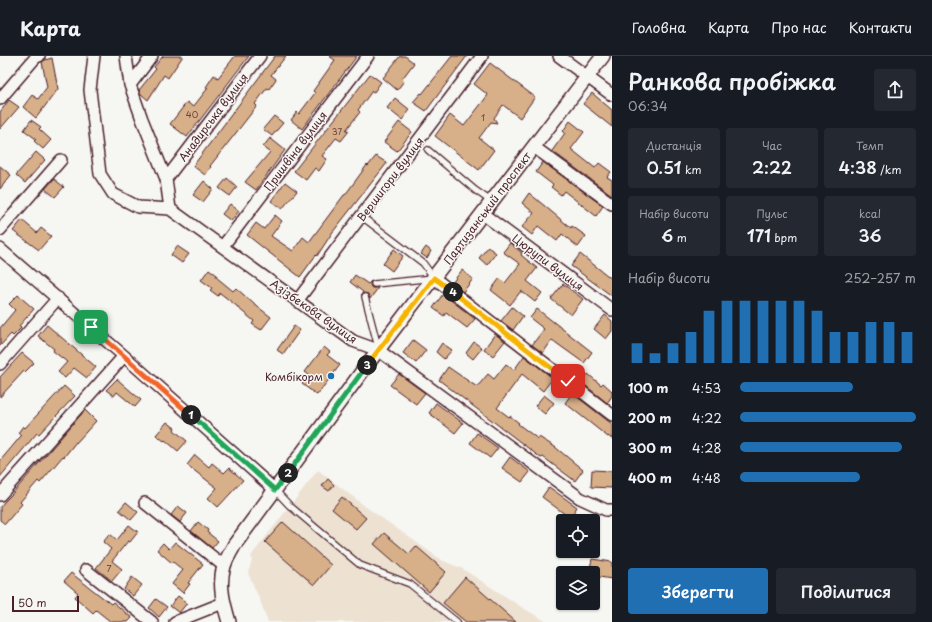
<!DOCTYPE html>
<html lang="uk">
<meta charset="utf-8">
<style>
body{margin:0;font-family:"Playpen Sans",sans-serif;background:#242831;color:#f1f3f6;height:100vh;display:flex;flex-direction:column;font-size:15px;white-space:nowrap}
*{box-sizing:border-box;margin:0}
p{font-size:13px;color:#9ea1a6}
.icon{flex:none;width:22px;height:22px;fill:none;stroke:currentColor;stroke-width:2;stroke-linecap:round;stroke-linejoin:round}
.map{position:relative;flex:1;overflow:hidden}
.details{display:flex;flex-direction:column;background:#171b24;width:320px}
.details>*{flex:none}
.buttons{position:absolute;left:556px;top:458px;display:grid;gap:8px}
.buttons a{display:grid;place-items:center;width:44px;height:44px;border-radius:4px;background:#171b24;box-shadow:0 1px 3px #0004;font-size:20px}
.scale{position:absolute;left:12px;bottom:10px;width:67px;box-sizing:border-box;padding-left:4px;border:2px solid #4a1f2b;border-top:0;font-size:11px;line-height:14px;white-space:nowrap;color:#4a1f2b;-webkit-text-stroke:3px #f6f6f2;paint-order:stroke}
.pin{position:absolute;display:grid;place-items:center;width:34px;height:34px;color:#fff;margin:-17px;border-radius:8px;box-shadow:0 2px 6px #0006}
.km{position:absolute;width:20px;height:20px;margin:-10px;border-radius:50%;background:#222;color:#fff;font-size:11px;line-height:20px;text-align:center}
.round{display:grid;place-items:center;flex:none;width:42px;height:42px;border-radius:4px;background:#242831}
.summary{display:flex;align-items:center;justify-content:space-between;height:68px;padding:0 16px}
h1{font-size:22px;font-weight:600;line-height:30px}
.stats{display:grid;grid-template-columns:repeat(3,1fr);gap:6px;height:68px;padding:4px 16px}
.stats div{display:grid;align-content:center;border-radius:4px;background:#242831;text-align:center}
.stats b{font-size:17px;font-weight:600}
.stats small{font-size:11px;font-weight:400}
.stats p{font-size:11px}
.chart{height:112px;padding:8px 16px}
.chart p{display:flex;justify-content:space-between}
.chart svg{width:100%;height:72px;margin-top:4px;stroke:#1f6fb2;stroke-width:6}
.primary-button{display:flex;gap:8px;margin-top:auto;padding:8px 16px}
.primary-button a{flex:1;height:46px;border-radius:4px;background:#1f6fb2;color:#fff;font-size:16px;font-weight:600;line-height:46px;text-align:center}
.primary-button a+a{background:#242831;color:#f1f3f6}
ul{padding:0 16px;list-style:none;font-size:13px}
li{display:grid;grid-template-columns:64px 48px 1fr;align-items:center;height:30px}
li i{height:10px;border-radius:5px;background:#1f6fb2}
header{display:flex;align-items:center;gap:24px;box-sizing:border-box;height:56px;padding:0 20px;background:#171b24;border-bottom:1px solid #363941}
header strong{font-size:19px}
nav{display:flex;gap:22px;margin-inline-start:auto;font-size:14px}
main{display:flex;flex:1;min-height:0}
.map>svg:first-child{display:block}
</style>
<header>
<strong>Карта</strong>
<nav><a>Головна</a><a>Карта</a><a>Про нас</a><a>Контакти</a></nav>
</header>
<main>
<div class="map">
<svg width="612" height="566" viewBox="0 0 612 566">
<rect width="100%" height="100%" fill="#f6f6f2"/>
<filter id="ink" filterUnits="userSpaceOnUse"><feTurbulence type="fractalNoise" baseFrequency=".025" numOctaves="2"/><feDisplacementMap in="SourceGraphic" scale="8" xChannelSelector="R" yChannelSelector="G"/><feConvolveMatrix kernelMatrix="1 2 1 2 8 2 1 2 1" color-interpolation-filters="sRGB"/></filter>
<g filter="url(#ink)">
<path fill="#ede1d2" d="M318,414L366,451L443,505L461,512L523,552L547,566H268L259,542L248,517L252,504L251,500Z"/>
<path fill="#d7af88" stroke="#4a1f2b" d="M163,0H183L168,22L164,19L148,44L141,38L139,34L156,13L154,11Z
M235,0H249L187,81L170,68L187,46L193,51L208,32L206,31L214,19L218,22Z
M275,0H286L271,19L276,23L269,33L267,32L255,48L257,50L210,110L211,111L205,119L193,110Z
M329,0H357L302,73L291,64L297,56L299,58L315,37L313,35L335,4Z
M400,0H405L414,7L402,23L404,25L397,34L383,22Z
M452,0H467L426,55L413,46L421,37L422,38Z
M52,2L58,33L36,62L23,51L32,39L38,43L47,31L42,6L45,4Z
M490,7L535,41L520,62L503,49L494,62L497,67L491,66L479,82L494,94L479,114L435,80L450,59L464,70L488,39L474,28Z
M370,18L381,26L374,36L372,35L358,54L360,56L346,74L349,75L341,85L336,82L322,100L327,103L319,115L315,112L306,124L294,115Z
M592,37L612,54V71L583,48Z
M395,42L410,54L402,64L387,52Z
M9,44L19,51L0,73V56Z
M274,60L283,67L272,80L263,73Z
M31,64L41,71L39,73L51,84L43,93L34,85L36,83L24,74Z
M570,65L584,76L571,93L595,112L599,107L611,116L607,121L612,124V139L552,95L565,77L563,75Z
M399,66L412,76L397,95L384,86Z
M270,82L285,94L256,134L245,126L270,96L263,91Z
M36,96L45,104L25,127L16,119Z
M376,100L387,107L332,177L317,200L316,199L300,221L247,179L256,167L264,173L275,159L282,165L271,180L293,195L303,181L309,186L344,139H345L367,109L368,110Z
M543,106L603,150L596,160L564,135L561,139L551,131L553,129L536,116Z
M0,110L11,119L0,133Z
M227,122L237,131L230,140L219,132Z
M54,123L64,131L55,141L45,133Z
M204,125L213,133L203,146L193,139Z
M285,126L297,135L282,153L271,145Z
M529,137L571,172L572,170L586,180L578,191L562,178L557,185L538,170L532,179L522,171L534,157L522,147Z
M230,148L239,155L231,165L222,158Z
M22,164L37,177L41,172L51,180L39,194L13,175Z
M510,187L522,197L521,199L537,212L527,225L542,237L535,246L521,235L510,249L491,234L500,222L505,227L520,208L503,196Z
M177,190L189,198L182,207L171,199Z
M426,191L431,195L427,202L421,198Z
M488,191L496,197L487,209L479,202Z
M394,193L403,200L392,215L383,208Z
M580,198L612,223V240L571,210Z
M209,213L217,219L216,221L233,235L236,232L254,248L271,261L261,274L252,268L254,265L238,252V251L220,237L218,240L210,234L212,232L201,224Z
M462,214L473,223L463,236L452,227Z
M355,219L368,228L371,225L370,229L372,232H378L370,243L368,238L364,237L361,239L363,236L350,226Z
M563,228L583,243L571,259L551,243Z
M443,238L475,263L467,272L446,256L444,260L433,252Z
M18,239L34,253L19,270L21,272L13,280L11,278L0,290V272L15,254L9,248Z
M512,251L523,260L513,274L501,265Z
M537,253L592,296L584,307L552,284L543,297L532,289L544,273L530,262Z
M605,259L612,265V275L606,283L594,273Z
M47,269L96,311L87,322L74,312L65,322L58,316L67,306L53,295L54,293L38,280Z
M294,270L300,274L283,298L277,294Z
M495,278L505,285L493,300L484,293Z
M413,284L426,294L416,307L403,297Z
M474,286L482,292L473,303L466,297Z
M442,287L452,294L444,303L436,296Z
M324,291L330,296L327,299L340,309L317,339L302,328L309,319L305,316Z
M22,297L34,307L25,316L24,315L0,341V321Z
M524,300L553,322L543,335L522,318L497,352L509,361L510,360L519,367L518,368L538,383L539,381L555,391L583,414L575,425L543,401L541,402L439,324L448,311L477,331L488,318L494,323L506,308L514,314Z
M399,318L425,337L416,348L390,329Z
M588,318L601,329L603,327L612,335V340L607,347L581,326Z
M117,323L141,344L135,351L117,336L114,340L106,334Z
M64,330L75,340L39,378L37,377L0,421V405L21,380L18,377L23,370L25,372Z
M572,337L612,368V383L608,380V381L565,347Z
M544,339L554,347L545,358L535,350Z
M436,347L463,367L455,377L429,357Z
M85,354L96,365L76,387V386L64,401L63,400L40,427L38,425L20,446L22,448L5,468L0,464V451L4,446L12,438Z
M167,366L175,372L174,374L187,385L178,395L165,384L164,385L156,379Z
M477,377L498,392L490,402L470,387Z
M195,399L209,411L212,407L224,417L229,412L243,424L218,451L208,442L217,432L187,409Z
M510,401L530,416L522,426L502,412Z
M592,414L612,415V432L591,431Z
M328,423L334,429L329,435L322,430Z
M549,431L577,451L570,462L542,441Z
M342,441L366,462L356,473L332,453Z
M126,446L138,456L131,464L119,454Z
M178,450L187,457L180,466L171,459Z
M198,466L208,474L207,476L218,485L212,492L191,475Z
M283,466L331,509L314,529L265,486Z
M129,469L138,476L130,486L128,485L112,505L122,513L112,525L96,512L111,493L103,486L110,478L117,484Z
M384,477L409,498L416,490L446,516L429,536L374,488Z
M175,486L203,508L188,527L190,528L183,537L172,528L183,514L173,506L172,507L157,494L163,487L169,493Z
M592,503L612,506V523L593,520V517H589Z
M71,517L111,548L113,546L132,562L128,566H111L96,554L93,557L75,541L78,537L64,525Z
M132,521L142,529L133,540L124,533Z
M465,521L516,566H466L443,547Z
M178,540L187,547L179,557L170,550Z
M156,543L167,551L159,561L149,552Z"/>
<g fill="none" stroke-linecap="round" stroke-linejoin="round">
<defs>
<path id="service" d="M428,94L475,134L492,146
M361,160L423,207L434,222L374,228
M365,241L378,291
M275,434L290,450L360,509L410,528L457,566"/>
<path id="minor" d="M94,0L90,34L100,118L113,138L138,151L170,153
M126,0L130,29L142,63L166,123L170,153L353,285L378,294L580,442L606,454H612
M559,0L612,39
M130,29L152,0
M0,43L36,1L39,0
M534,91L612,148
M166,123L260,0
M483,158L612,254
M0,174L61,104
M223,190L368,0
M0,193L124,300L275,434
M434,222L612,359
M297,245L482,0
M0,308L58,242
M0,439L124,300
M145,447L224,510
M86,514L152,566
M175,566L223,547"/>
<path id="tertiary" d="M229,566C224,549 218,529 224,510C226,503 231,495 235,488L378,294L603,0"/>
</defs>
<use href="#service" stroke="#4a1f2b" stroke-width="8"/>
<use href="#minor" stroke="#4a1f2b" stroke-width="14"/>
<use href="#tertiary" stroke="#4a1f2b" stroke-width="16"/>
<use href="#service" stroke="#f6f6f2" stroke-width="5.5"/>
<use href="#minor" stroke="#f6f6f2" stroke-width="11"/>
<use href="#tertiary" stroke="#f6f6f2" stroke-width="13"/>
</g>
</g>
<g fill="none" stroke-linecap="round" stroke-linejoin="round" filter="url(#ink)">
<defs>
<path id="split-1" d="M91,271L191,359"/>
<path id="split-2" d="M191,359L275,434L288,417"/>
<path id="split-3" d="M288,417L367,309"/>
<path id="split-4" d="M367,309L434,222L453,236"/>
<path id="split-5" d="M453,236L568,325"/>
</defs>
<use href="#split-1" stroke="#fff" stroke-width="8"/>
<use href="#split-2" stroke="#fff" stroke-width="8"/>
<use href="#split-3" stroke="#fff" stroke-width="8"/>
<use href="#split-4" stroke="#fff" stroke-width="8"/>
<use href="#split-5" stroke="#fff" stroke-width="8"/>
<use href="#split-1" stroke="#f0652b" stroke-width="5"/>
<use href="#split-2" stroke="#22a559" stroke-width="5"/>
<use href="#split-3" stroke="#22a559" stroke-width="5"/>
<use href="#split-4" stroke="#f5b400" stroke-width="5"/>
<use href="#split-5" stroke="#f5b400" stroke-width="5"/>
</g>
<circle fill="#1f6fb2" stroke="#f6f6f2" stroke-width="1.5" cx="331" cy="320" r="4"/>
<g text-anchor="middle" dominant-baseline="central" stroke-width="3" stroke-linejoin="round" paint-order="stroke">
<g font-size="9" fill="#6d4342">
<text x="192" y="58">40</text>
<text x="483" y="61">1</text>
<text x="337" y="75">37</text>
<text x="109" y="512">7</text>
</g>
<g font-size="11" fill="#4a1f2b" stroke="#f6f6f2">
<text transform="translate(213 61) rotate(-53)">Анадирська вулиця</text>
<text transform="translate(295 95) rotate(-53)">Пришвіна вулиця</text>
<text transform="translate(390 123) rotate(-53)">Вершигори вулиця</text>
<text transform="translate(487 152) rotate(-53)">Партизанський проспект</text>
<text transform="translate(548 206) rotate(37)">Цюрупи вулиця</text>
<text transform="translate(314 255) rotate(35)">Азізбекова вулиця</text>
</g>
<g font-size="11" fill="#4a1f2b" stroke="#f6f6f2" text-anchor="end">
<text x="323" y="320">Комбікорм</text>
</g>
</g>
</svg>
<div class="buttons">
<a><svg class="icon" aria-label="locate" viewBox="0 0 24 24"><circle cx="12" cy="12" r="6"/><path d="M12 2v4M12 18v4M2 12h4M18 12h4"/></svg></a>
<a><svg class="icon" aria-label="layers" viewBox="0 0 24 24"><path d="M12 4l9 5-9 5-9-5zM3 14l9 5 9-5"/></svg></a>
</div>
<div class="scale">50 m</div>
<div class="pin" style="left:91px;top:271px;background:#1e9e55"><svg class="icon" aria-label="arrive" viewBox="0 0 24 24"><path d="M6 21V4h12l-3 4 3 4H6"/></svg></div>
<div class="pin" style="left:568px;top:325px;background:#d93025"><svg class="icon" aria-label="check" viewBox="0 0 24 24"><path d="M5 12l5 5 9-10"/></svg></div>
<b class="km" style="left:191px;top:359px">1</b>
<b class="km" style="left:288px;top:417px">2</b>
<b class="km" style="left:367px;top:309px">3</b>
<b class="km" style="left:453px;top:236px">4</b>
</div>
<section class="details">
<div class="summary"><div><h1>Ранкова пробіжка</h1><p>06:34</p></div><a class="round"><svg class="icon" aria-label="share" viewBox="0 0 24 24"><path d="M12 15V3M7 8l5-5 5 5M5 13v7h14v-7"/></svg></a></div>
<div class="stats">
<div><p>Дистанція</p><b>0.51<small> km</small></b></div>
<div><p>Час</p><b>2:22</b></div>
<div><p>Темп</p><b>4:38<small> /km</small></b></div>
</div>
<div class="stats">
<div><p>Набір висоти</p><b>6<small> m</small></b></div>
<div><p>Пульс</p><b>171<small> bpm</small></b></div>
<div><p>kcal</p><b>36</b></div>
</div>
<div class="chart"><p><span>Набір висоти</span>252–257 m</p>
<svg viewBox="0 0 160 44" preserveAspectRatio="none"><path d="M5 44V32M15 44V38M25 44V32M35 44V25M45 44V12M55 44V6M65 44V6M75 44V6M85 44V6M95 44V6M105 44V12M115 44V25M125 44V25M135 44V19M145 44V19M155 44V25"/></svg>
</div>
<ul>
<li><b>100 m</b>4:53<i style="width:64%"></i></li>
<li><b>200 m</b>4:22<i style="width:100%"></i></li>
<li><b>300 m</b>4:28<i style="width:92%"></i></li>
<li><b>400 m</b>4:48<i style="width:68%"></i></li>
</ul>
<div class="primary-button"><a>Зберегти</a><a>Поділитися</a></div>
</section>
</main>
